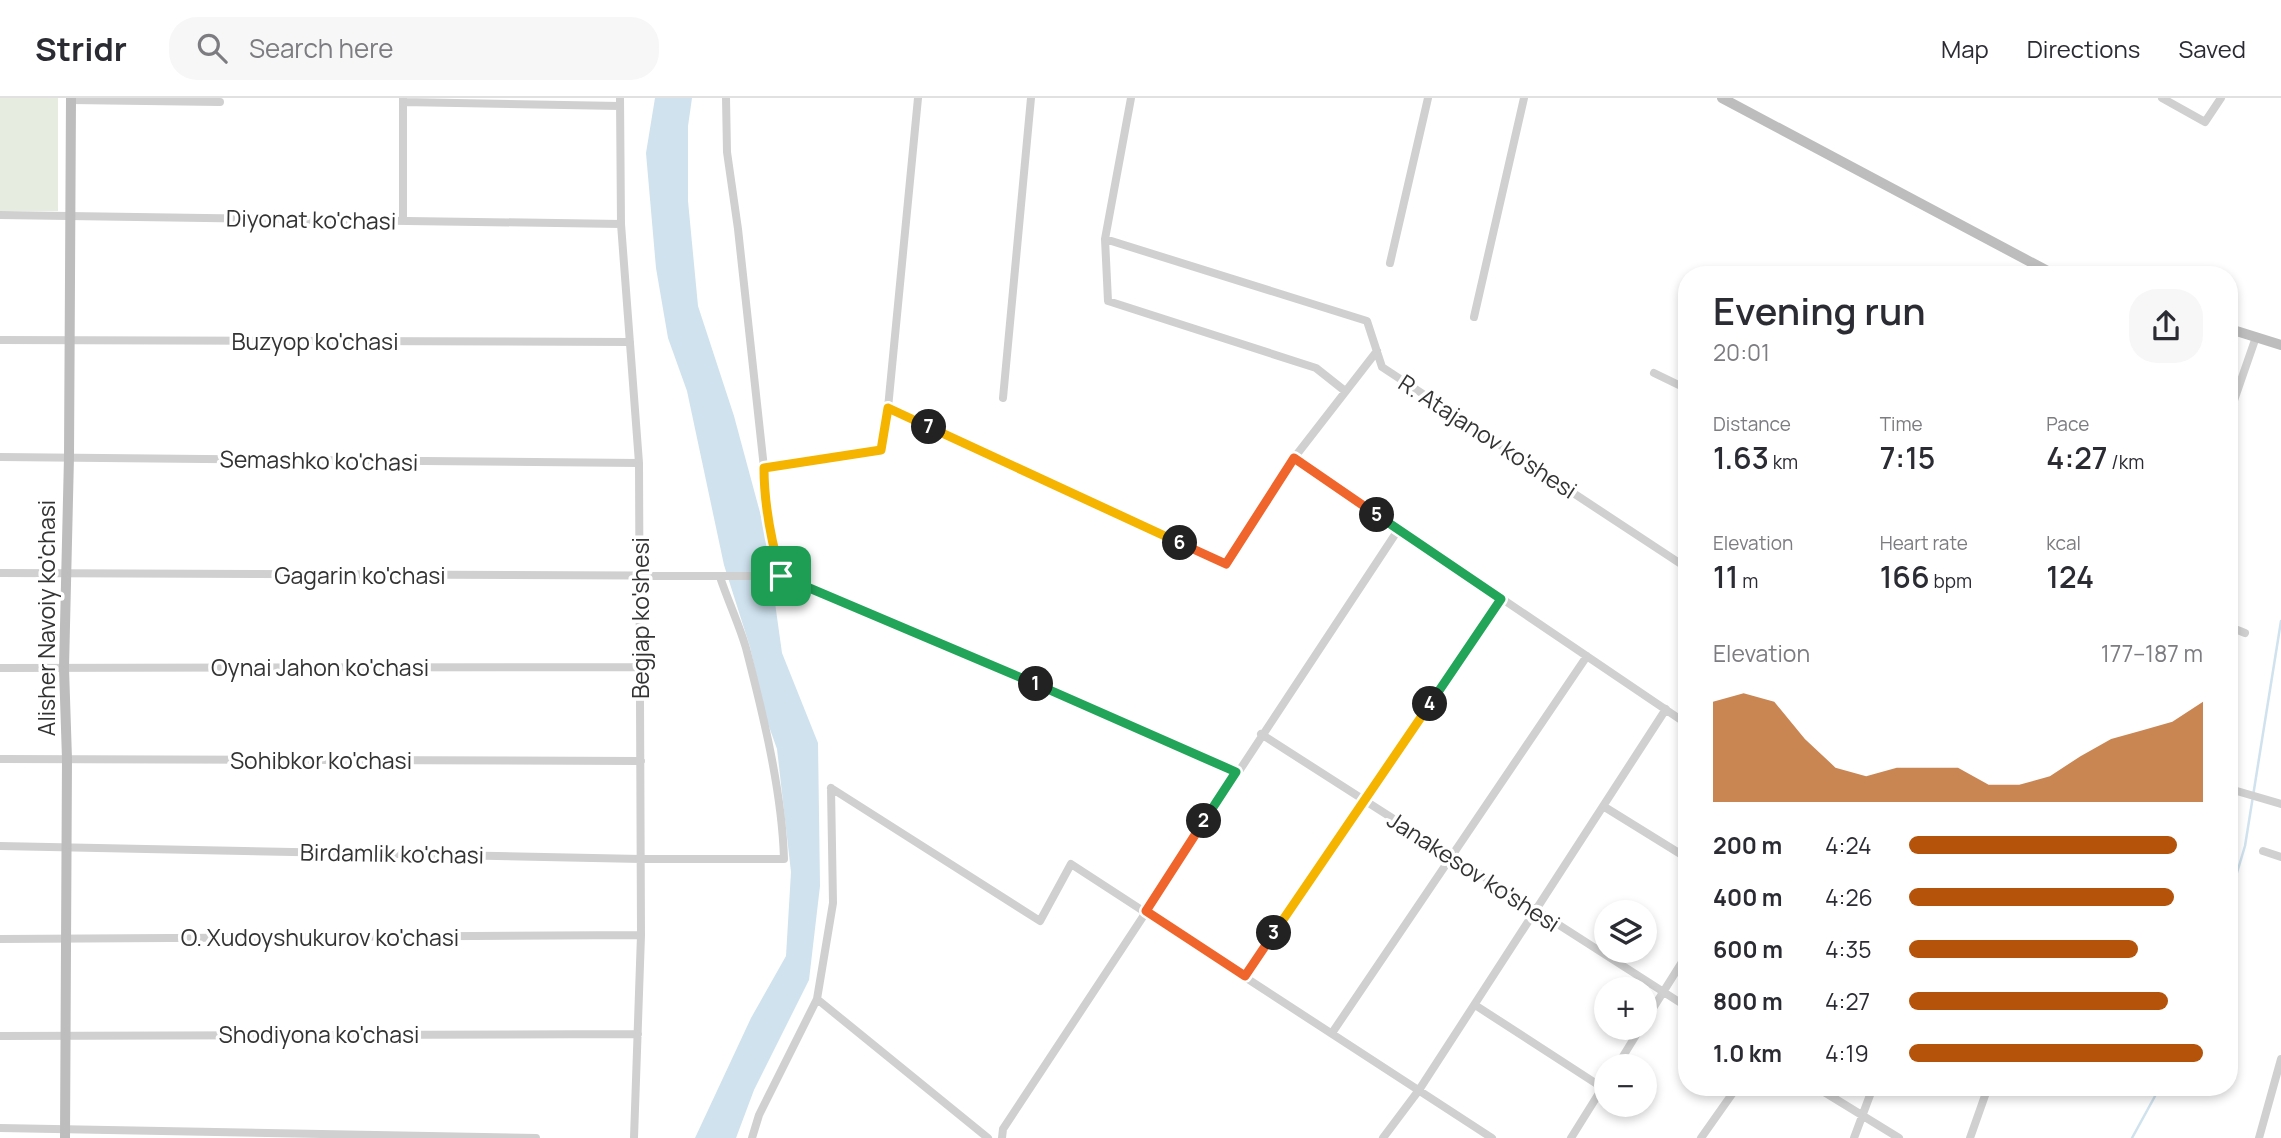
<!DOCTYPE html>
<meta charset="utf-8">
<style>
body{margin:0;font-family:Manrope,sans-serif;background:#f7f7f7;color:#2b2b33;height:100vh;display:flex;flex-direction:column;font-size:26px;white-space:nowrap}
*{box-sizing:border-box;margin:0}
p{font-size:23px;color:#7c7c81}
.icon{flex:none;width:38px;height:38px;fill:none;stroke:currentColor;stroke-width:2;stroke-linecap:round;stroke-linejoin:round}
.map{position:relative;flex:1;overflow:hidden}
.details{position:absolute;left:1678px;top:168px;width:560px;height:830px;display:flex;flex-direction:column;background:#fff;border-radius:28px;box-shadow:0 4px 10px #0003}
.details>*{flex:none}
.buttons{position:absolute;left:1594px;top:802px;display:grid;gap:14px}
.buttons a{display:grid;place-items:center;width:63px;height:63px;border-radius:50%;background:#fff;box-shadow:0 4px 10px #0003;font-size:35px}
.pin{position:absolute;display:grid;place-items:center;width:60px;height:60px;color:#fff;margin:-30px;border-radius:14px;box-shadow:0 4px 10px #0006}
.km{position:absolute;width:35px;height:35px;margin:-18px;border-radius:50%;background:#222;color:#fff;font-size:19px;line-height:35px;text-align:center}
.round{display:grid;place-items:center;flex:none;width:74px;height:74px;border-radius:28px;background:#f7f7f7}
.headline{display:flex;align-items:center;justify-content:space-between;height:119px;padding:0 35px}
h1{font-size:38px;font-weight:600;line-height:52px}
.figures{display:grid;grid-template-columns:repeat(3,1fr);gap:10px;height:119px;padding:7px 35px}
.figures div{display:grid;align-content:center}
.figures b{font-size:30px;font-weight:600}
.figures small{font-size:19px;font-weight:400}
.figures p{font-size:19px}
.chart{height:196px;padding:14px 35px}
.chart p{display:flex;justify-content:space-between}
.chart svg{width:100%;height:126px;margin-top:7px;fill:#b45309;opacity:.7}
ul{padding:0 35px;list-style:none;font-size:23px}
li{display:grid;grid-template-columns:112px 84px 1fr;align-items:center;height:52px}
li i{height:18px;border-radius:9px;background:#b45309}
header{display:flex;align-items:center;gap:42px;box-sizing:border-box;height:98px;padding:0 35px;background:#fff;border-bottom:2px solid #e1e1e2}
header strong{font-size:33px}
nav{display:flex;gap:38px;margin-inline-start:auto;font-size:24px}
.search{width:490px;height:63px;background:#f7f7f7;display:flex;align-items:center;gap:18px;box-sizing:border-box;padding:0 24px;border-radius:28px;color:#7c7c81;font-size:26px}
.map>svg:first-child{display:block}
</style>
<header>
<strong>Stridr</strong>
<div class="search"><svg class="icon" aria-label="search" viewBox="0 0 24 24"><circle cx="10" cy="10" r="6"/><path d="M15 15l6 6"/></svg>Search here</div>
<nav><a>Map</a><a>Directions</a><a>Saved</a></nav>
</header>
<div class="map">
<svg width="2281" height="1040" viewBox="0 0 2281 1040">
<rect width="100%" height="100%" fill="#fff"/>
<path fill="#e6ecdf" d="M0,0H58V113H0Z"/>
<path fill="#cfe2ee" d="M655,0H692L688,28V103L698,208L734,318L765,433L782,555L818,645L820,788L809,882L754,992L736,1040H695L751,920L786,858L791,774L777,651L766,620L750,549L724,467L687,293L668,240L656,170L646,55Z"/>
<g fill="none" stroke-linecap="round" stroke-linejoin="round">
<path stroke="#cfe2ee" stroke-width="2.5" d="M2230,798L2245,748L2281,523
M2132,1040L2160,989"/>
<path stroke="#d0d0d0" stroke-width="8" d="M403,0V122
M620,0L621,126L639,365L641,837L634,1040
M726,0L727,54L738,131L764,370C764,408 771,442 781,478
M1131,0L1105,141L1108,203L1316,270L1345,293
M2162,0L2205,24L2221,0
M71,2L220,4
M403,4L620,8
M0,117L621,126
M1105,141L1367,223L1382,269L1687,470
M1390,165L1428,0
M1474,219L1524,0
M0,242L630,244
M1654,275L1687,291
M1003,300L1031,0
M888,310L918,0
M2230,314L2256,239
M0,359L639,365
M1294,360L1687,626
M764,370L881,352L888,310L1226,466L1294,360L1377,253
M0,475L781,478L975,559L1236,674
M2230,529L2245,535
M0,570L640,569
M1261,636L1687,909
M0,661L641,663
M831,690L1040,823L1071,766L1492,1040
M2230,691L2281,706
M1603,708L1687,760
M0,748L641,761H784C782,693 763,616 746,550C739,526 728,503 720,479
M2263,753L2281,759
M0,841L641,837
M1245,878L1501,501
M817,901L988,1040
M1475,907L1603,990
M1645,923L1687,856
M1332,935L1587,558
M0,938L638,936
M1617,968L1641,929
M1816,989L1899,1040
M0,1030L536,1040
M752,1040L759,1017L817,901L833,805L831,690
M1002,1040L1003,1031L1398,432
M1383,1040L1419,992L1666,611
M1571,1040L1606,984
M1701,1040L1737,989
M1854,1040L1873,989
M1970,1040L1988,989
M2259,1040L2281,961"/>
<path stroke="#bdbdbd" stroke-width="10" d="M1722,0L2055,177
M2230,231L2281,247
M65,1040L67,661L64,570L69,359L71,0"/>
</g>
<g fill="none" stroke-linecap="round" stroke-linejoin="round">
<defs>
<path id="split-1" d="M781,478L1036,586"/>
<path id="split-2" d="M1036,586L1236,674L1204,723"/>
<path id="split-3" d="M1204,723L1146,813L1245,878L1274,835"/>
<path id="split-4" d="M1274,835L1430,606"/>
<path id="split-5" d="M1377,417L1501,501L1430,606"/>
<path id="split-6" d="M1180,445L1226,466L1294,360L1377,417"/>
<path id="split-7" d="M929,329L1180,445"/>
<path id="split-8" d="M781,478C771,442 764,408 764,370L881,352L888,310L929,329"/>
</defs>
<use href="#split-1" stroke="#fff" stroke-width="14"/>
<use href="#split-2" stroke="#fff" stroke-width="14"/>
<use href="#split-3" stroke="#fff" stroke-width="14"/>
<use href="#split-4" stroke="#fff" stroke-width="14"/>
<use href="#split-5" stroke="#fff" stroke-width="14"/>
<use href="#split-6" stroke="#fff" stroke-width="14"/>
<use href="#split-7" stroke="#fff" stroke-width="14"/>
<use href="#split-8" stroke="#fff" stroke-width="14"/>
<use href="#split-1" stroke="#22a559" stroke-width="9"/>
<use href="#split-2" stroke="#22a559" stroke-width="9"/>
<use href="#split-3" stroke="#f0652b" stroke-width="9"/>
<use href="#split-4" stroke="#f5b400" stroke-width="9"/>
<use href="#split-5" stroke="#22a559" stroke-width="9"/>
<use href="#split-6" stroke="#f0652b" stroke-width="9"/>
<use href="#split-7" stroke="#f5b400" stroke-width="9"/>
<use href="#split-8" stroke="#f5b400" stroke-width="9"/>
</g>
<g text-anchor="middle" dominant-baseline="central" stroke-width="7" stroke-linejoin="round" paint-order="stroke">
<g font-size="23" fill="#333" stroke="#fff">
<text transform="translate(311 121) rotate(1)">Diyonat ko'chasi</text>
<text x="315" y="243">Buzyop ko'chasi</text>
<text transform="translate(1488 338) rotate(33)">R. Atajanov ko'shesi</text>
<text transform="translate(319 362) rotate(1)">Semashko ko'chasi</text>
<text x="360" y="477">Gagarin ko'chasi</text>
<text transform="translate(46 520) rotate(-90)">Alisher Navoiy ko'chasi</text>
<text transform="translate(640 520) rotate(-90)">Begjap ko'shesi</text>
<text x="320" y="569">Oynai Jahon ko'chasi</text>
<text x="321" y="662">Sohibkor ko'chasi</text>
<text transform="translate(392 755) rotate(1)">Birdamlik ko'chasi</text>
<text transform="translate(1474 773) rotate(33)">Janakesov ko'shesi</text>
<text x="320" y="839">O. Xudoyshukurov ko'chasi</text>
<text x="319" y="936">Shodiyona ko'chasi</text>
</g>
</g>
</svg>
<div class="buttons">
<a><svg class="icon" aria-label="layers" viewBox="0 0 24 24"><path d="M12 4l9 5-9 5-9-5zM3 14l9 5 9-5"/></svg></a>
<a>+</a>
<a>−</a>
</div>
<div class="pin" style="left:781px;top:478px;background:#1e9e55"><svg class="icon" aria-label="arrive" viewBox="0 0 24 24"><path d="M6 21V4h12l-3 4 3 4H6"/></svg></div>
<b class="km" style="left:1036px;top:586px">1</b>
<b class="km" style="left:1204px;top:723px">2</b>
<b class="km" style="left:1274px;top:835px">3</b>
<b class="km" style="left:1430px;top:606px">4</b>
<b class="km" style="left:1377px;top:417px">5</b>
<b class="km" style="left:1180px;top:445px">6</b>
<b class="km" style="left:929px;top:329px">7</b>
<section class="details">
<div class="headline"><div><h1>Evening run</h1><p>20:01</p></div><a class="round"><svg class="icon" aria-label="share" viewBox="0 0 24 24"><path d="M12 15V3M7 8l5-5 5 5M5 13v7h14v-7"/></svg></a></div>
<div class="figures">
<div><p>Distance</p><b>1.63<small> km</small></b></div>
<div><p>Time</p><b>7:15</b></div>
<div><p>Pace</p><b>4:27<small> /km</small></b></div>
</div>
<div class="figures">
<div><p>Elevation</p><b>11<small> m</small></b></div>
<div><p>Heart rate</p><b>166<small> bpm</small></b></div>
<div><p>kcal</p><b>124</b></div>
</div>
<div class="chart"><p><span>Elevation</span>177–187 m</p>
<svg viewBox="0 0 160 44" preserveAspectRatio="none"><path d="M0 44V9L10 6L20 9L30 22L40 32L50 35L60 32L70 32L80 32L90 38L100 38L110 35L120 28L130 22L140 19L150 16L160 9V44z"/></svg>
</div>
<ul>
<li><b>200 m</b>4:24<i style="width:91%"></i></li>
<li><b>400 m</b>4:26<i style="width:90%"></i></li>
<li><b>600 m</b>4:35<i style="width:78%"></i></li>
<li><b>800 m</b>4:27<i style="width:88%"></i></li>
<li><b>1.0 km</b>4:19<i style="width:100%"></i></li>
</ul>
</section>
</div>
